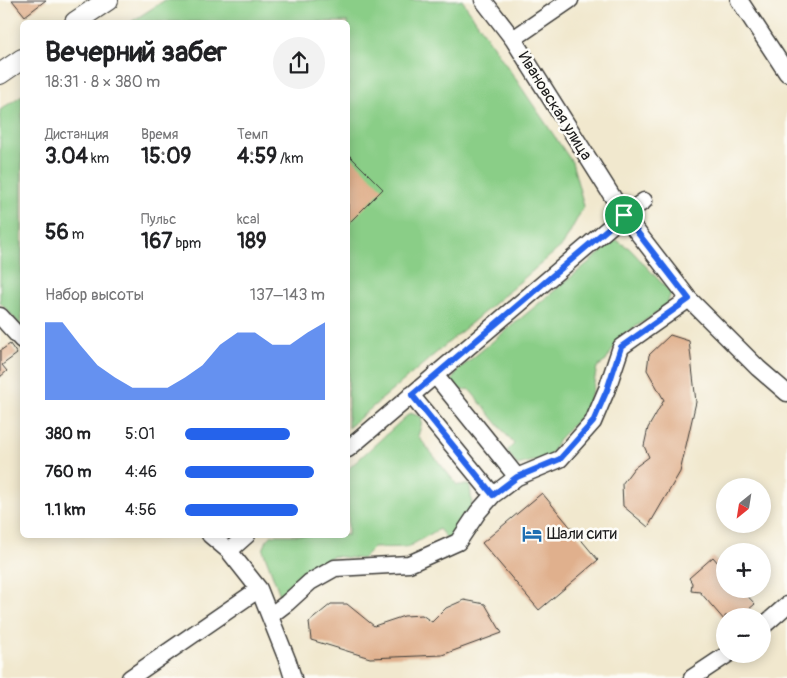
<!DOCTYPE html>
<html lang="ru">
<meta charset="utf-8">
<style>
body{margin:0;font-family:Pangolin,sans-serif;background:#f2f2f2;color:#202124;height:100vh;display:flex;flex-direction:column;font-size:19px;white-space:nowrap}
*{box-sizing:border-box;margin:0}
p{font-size:16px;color:#757577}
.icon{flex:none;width:28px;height:28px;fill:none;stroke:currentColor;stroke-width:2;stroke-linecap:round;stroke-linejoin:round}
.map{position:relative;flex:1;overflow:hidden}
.panel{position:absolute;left:20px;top:20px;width:330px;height:518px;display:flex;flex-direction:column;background:#fff;border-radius:8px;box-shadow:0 2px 12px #0003}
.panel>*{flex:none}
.needle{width:32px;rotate:210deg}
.buttons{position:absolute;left:716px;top:478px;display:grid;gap:10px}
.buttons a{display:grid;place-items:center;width:55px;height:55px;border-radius:50%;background:#fff;box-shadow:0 2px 12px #0003;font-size:25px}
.pin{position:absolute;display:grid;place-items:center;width:42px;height:42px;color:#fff;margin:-21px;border:2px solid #fff;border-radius:50%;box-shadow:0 1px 5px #0007}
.round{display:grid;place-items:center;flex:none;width:52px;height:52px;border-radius:26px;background:#f2f2f2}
.head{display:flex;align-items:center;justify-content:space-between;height:85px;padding:0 25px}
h1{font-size:28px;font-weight:800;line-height:38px}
.metrics{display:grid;grid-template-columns:repeat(3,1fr);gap:8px;height:85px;padding:5px 25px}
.metrics div{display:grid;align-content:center}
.metrics b{font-size:21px;font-weight:800}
.metrics small{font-size:14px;font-weight:400}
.metrics p{font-size:14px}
.chart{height:140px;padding:10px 25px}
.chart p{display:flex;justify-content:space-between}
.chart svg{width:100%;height:90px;margin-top:5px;fill:#2563eb;opacity:.7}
ul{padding:0 25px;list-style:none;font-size:16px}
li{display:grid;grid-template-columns:80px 60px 1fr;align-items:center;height:38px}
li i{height:12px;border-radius:6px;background:#2563eb}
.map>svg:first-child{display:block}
</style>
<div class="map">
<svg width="787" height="678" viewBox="0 0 787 678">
<rect width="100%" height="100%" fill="#fdfcf7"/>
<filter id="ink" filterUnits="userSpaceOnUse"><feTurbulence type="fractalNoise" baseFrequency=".02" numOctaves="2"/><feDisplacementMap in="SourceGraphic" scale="10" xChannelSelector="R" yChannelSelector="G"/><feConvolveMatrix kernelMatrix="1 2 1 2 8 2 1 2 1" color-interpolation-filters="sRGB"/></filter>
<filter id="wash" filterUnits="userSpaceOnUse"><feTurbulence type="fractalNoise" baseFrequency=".0096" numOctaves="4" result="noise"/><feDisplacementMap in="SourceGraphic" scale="20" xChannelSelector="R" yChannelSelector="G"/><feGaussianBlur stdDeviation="1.12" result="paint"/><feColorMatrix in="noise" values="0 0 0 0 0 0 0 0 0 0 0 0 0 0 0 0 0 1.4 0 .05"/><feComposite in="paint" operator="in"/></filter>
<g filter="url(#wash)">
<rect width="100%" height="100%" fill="#f1e8ce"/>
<path fill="#8ace87" stroke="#537552" d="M165,0H462L572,162L584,206L563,245L348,428V22H131Z
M22,95V327L0,302V110Z
M616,240L629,248L671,293L666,307L620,337L606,361L597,367L593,388L586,411L560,438L549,457L517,465L507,451L514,444L469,389L457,391L452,380L458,370Z
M410,413L422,417L421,426L418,436L457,485H470L472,506L449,541L439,529L408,547L373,548L362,559L333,556L307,569L285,597L280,595L263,550L267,540L272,535H348V469Z"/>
<g id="blocks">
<path fill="#e0b08d" d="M12,0H46L25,16Z
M348,154L383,189L348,224Z
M670,335L689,341L696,402L680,472L648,527L623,506L622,484L634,468L649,457L644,446L648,428L664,400L647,370L649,355Z
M10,344L17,354L2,365L7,371L0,377V351Z
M542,493L598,560L539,610L482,543Z
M713,557L725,571V589H741L755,604L741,616H725V621L700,592L691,591L692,583L689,578Z
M464,600L485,604L502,633L442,655L370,658L311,640L309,622L331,604H347L374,626L404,616L422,615L432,622L446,608Z"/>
</g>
</g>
<g filter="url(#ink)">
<use href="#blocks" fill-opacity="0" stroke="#3c3b37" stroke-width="1"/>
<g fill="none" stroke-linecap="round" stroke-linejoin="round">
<defs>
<path id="minor" d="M483,0L513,39L624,215L689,299L758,368L787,393
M739,0L787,73
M513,39L570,0
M0,316L22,340
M435,375L517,477
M411,395L493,495
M348,449L624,215L644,201
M210,535L229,551L259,589L288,662L293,678
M229,551L247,535
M270,616L287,603L310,582L335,568L409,564L458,542L478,512L493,495L517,477L560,459L593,422L607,389L621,347L689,299
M762,627L787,605
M130,678L259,589
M692,678L728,654"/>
<path id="major" d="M75,22L108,0
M0,74L22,59"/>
</defs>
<use href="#minor" stroke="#3c3b37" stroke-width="19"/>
<use href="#major" stroke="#3c3b37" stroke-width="22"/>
<use href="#minor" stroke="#fff" stroke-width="16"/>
<use href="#major" stroke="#fff" stroke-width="20"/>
</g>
</g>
<g fill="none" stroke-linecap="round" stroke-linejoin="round" filter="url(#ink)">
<defs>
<path id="route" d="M624,215L689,299L621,347L607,390L593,422L560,459L517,477L493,495L412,395Z"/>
</defs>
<use href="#route" stroke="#fff" stroke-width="10"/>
<use href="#route" stroke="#2563eb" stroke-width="6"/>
</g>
<defs>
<symbol id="hotel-bare" viewBox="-9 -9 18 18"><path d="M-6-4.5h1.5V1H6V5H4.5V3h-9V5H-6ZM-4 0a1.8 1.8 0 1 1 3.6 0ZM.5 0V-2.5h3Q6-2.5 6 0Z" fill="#1f6fb2" stroke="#fdfcf7" stroke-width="2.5" paint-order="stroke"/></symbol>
</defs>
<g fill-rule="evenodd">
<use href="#hotel-bare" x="518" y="520" width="28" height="28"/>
</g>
<g text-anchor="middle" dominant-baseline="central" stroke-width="5" stroke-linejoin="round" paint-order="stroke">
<g font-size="16" fill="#1c1c1c" stroke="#fdfcf7">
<text transform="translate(555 106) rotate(58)">Ивановская улица</text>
</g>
<g font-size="16" fill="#1c1c1c" stroke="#fdfcf7" text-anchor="start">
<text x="547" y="534">Шали сити</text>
</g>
</g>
</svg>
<div class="buttons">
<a><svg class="needle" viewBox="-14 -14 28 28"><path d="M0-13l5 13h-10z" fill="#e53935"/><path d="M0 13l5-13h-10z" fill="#757577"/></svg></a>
<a>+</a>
<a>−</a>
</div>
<div class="pin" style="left:624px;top:215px;background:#1e9e55"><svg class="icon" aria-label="arrive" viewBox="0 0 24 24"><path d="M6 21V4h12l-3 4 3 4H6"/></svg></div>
<section class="panel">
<div class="head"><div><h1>Вечерний забег</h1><p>18:31 · 8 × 380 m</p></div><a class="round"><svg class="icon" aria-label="share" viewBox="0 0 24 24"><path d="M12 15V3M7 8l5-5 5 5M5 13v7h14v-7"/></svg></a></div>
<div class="metrics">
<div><p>Дистанция</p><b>3.04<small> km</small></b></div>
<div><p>Время</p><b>15:09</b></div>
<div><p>Темп</p><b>4:59<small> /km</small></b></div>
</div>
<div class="metrics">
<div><b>56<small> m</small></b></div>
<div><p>Пульс</p><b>167<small> bpm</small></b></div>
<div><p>kcal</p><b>189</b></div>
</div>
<div class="chart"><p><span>Набор высоты</span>137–143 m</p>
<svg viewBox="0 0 160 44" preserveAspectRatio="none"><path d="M0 44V6L10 6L20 17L30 27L40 33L50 38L60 38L70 38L80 33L90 27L100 17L110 11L120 11L130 17L140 17L150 11L160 6V44z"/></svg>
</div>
<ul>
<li><b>380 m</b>5:01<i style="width:75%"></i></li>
<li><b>760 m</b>4:46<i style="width:92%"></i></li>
<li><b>1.1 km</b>4:56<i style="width:81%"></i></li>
</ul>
</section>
</div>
